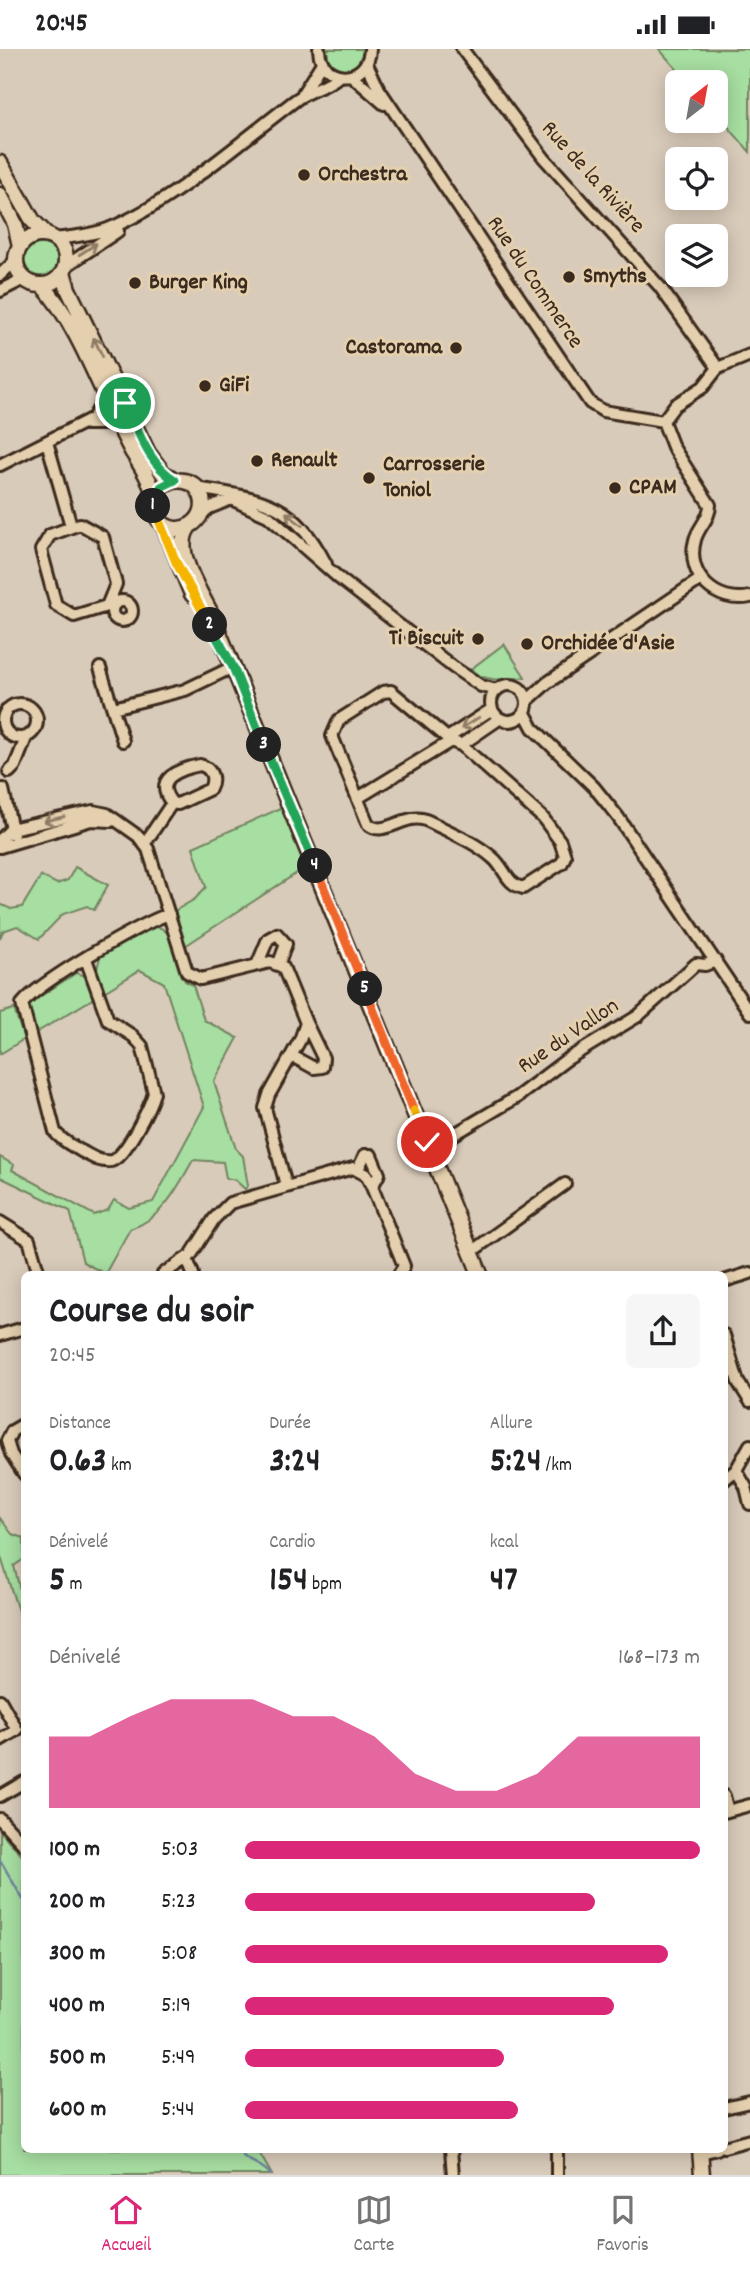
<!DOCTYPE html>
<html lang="fr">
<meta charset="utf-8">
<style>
body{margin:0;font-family:Dekko,sans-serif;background:#f6f6f6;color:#202124;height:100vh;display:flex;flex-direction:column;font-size:26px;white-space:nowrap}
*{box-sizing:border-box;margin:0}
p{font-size:23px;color:#757577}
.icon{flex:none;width:38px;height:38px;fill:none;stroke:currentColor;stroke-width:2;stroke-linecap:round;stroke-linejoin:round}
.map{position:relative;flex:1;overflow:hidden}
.panel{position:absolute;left:21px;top:1222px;width:707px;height:882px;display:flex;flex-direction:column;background:#fff;border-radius:10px;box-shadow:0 4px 18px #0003}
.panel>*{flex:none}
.needle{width:46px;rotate:31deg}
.controls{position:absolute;left:665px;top:21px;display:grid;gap:14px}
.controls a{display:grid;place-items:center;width:63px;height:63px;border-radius:10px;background:#fff;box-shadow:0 4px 18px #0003;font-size:35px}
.pin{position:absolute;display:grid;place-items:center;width:60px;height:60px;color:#fff;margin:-30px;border:4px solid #fff;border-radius:50%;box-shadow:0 2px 7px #0007}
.km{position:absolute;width:35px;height:35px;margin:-18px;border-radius:50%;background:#222;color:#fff;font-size:19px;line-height:35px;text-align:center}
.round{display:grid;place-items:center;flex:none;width:74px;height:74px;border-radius:10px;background:#f6f6f6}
.overview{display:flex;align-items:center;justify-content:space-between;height:119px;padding:0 28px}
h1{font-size:38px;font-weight:700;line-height:52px}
.metrics{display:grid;grid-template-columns:repeat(3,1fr);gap:10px;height:119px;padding:7px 28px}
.metrics div{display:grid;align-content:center}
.metrics b{font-size:35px;font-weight:700}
.metrics small{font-size:19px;font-weight:400}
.metrics p{font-size:19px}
.chart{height:196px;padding:14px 28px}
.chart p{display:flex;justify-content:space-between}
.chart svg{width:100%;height:126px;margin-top:7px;fill:#db2777;opacity:.7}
ul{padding:0 28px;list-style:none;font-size:23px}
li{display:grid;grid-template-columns:112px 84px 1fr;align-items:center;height:52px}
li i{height:18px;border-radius:9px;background:#db2777}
.status{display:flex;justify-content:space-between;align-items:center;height:49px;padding:0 35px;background:#fff;direction:ltr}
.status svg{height:19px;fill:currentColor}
.tab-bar{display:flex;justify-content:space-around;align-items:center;height:98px;border-top:2px solid #e0e0e0;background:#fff;font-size:19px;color:#757577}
.tab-bar a{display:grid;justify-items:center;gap:4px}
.tab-bar .current{color:#db2777}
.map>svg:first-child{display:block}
</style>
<div class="status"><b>20:45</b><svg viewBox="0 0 49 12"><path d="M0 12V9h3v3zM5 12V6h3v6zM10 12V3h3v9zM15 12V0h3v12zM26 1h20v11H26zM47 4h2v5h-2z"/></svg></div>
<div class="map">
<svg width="750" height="2126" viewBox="0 0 750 2126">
<rect width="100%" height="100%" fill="#d9cbba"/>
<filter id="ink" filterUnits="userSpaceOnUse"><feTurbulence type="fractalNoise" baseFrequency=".0143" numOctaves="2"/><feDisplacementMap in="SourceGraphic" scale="14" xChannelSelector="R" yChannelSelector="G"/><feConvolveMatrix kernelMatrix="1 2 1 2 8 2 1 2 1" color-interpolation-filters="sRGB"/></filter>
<g filter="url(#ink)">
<path fill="#a7dea1" stroke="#718460" stroke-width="2" d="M327,0H364L357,18L345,22L329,14Z
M659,0H750V103L716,64V33H688Z
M24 212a17 17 0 1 1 34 0a17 17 0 1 1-34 0Z
M504,595L525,628C508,630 484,635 471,620Z
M281,759L306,818L185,897L173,863L195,850L206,838L193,798Z
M75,818L108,836L94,861L87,857L63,865L39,890L17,877L3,882L0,889V855L11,860L22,858L41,827L57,835L68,831Z
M148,876C177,877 178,908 185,932L193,936L204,971L238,989L214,1033L236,1100L243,1107L248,1137L245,1140L235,1131L226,1129L223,1113L193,1111C177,1140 162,1170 130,1180L105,1225L83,1213L70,1162L0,1128V1108L14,1116L12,1121L94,1166L108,1161L114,1151L129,1159L153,1153L204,1058L164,934L140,921L104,943L97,920L100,908Z
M76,924L86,927L94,949L34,985L29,964L30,954Z
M14,960L24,990L0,1005V964Z
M0,1469L12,1485L24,1489V1510L14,1517L24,1557V1581L0,1505Z
M0,1782L24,1809V2100H257L272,2126H0Z"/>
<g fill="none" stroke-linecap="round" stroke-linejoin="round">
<path stroke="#72869d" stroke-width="2.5" d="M0,1811L24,1852
M237,2100C246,2114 261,2113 271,2126"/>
<defs>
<path id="minor" d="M319,0C320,36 369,35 370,0
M462,0L544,109L660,238L718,319
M367,15L379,40L590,354L603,362L663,372
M352,27L384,55
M303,44L322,14
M55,190C72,188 92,186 108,180C172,154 241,92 297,50C311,40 327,38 339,27
M66,217L118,182
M0,226L16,211
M0,242L24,230
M663,372L673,398L710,456C710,470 698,478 695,491C685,527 717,555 750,548
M663,372L675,356L703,338L718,319L750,306
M87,375H117
M47,393L71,477
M0,416L93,369L105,350
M196,439C262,450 293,451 326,515
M201,466L209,459L231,450L268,467L340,530L453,618L481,637L497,641
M80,475L103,488L116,535L107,557L74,567L56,556L41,501L50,486Z
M112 562a10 10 0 1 1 20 0a10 10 0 1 1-20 0Z
M100,619L123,692
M491 654a18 18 0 1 1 36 0a18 18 0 1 1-36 0Z
M391,642L451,692L461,696L543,769L560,792L565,807L562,814L523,839C506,835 505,819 493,809C475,793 450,783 428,772C407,761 384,790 368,775L332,687L339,671L383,643Z
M527,652L547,634L701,530
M3 672a17 17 0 1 1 34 0a17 17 0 1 1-34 0Z
M113,659L185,641L233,618
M525,664L533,679L594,738L618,768L750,964
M449,688L492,660
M461,696L499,670
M200,716C212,719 215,730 210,740L178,755L172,754C152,730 179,720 200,716Z
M9,723L15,717L26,689
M3,740L13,785
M358,749L451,692
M0,791L11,780L93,762L107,765L138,787L148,800L187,923L201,930L270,913L283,918L306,974L300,991L269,1046L265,1059L286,1136
M145,794L172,754
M0,798L91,771L111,772
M86,910L108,971L133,987L142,997L154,1044C150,1058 125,1109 111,1112C100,1114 91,1107 81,1102C71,1096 62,1092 55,1083L22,955C40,932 140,875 169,865
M257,916L268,890L277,885L286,895L279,914
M292,1007L314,1019L322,1018L323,1009L306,974
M419,1074L447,1084L457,1083
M433,1109L448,1089L517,1048L566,1011L638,967L696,915L705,916L716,912
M358,1120L365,1106H371L379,1125L372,1138
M0,1173L29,1191L39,1225
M471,1203L565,1135
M187,1210L193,1225
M163,1225L191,1206L214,1170L230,1154L353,1119L366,1126L372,1138L404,1217L399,1225
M724,1232L750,1224
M0,1286L24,1279
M724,1286L738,1333L750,1352
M24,1375L12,1382L7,1392L11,1405L24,1425
M736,1421L746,1438L750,1455
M724,1431L736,1421L750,1396
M0,1651L17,1681L0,1691
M0,1747L24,1733
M724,1747L728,1762
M724,1763L750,1756
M0,1770L24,1796
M724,2059L750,2053
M724,2098L750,2091
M451,2100L453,2126
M701,2104L717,2100
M557,2126V2100"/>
<path id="major" d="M0,114L33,172L47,186
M0,146L15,175L20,197
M16 211a25 25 0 1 1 50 0a25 25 0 1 1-50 0Z
M63,223L68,240L148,404L163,424L175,431
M42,236C80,276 105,354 133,404C140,415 147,425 151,437C155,449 151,462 160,472C178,492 211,471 201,446C194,429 175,428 161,438L154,451
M163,475L192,545
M188,479C172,503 202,545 213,569L480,1225
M700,2100L702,2126"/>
</defs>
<use href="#minor" stroke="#3b2a1e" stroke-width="16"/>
<use href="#major" stroke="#3b2a1e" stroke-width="19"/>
<use href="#minor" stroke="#e4cfae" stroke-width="10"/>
<use href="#major" stroke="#e4cfae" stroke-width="14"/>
</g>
<defs><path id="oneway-shaft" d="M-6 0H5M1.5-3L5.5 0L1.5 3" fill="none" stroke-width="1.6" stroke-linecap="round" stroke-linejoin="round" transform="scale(1.75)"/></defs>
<g stroke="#907c66">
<use href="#oneway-shaft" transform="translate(88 200) rotate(-33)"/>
<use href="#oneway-shaft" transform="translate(98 298) rotate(-116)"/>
<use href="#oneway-shaft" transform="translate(294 470) rotate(-141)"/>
<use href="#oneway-shaft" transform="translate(470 674) rotate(148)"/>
<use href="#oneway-shaft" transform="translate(54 770) rotate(167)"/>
</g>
</g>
<g fill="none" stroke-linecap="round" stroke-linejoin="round" filter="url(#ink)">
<defs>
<path id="split-1" d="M125,354C138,381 148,415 175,431L161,438L153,457"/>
<path id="split-2" d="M153,457L176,513L210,576"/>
<path id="split-3" d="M210,576L233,618L264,696"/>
<path id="split-4" d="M264,696L315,817"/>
<path id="split-5" d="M315,817L365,940"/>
<path id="split-6" d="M365,940L414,1062"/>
<path id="split-7" d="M414,1062L427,1093"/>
</defs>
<use href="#split-1" stroke="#fff" stroke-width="14"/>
<use href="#split-2" stroke="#fff" stroke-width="14"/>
<use href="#split-3" stroke="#fff" stroke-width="14"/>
<use href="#split-4" stroke="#fff" stroke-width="14"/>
<use href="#split-5" stroke="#fff" stroke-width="14"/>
<use href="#split-6" stroke="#fff" stroke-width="14"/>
<use href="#split-7" stroke="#fff" stroke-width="14"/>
<use href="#split-1" stroke="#22a559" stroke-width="9"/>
<use href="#split-2" stroke="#f5b400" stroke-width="9"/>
<use href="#split-3" stroke="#22a559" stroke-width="9"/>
<use href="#split-4" stroke="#22a559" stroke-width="9"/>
<use href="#split-5" stroke="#f0652b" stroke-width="9"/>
<use href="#split-6" stroke="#f0652b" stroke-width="9"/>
<use href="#split-7" stroke="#f5b400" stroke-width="9"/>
</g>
<g fill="#3b2a1e" stroke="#e4cfae" stroke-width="2.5">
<circle cx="304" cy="126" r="7"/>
<circle cx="569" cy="228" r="7"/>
<circle cx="135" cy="234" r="7"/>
<circle cx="456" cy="299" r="7"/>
<circle cx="205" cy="337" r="7"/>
<circle cx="257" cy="412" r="7"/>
<circle cx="369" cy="429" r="7"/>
<circle cx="615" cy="439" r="7"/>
<circle cx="478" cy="590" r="7"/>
<circle cx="527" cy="595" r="7"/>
</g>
<g text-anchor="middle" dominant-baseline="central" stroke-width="6" stroke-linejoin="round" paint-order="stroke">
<g font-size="23" font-weight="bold" fill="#3b2a1e" stroke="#e4cfae" text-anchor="start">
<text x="318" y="126">Orchestra</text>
<text x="583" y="228">Smyths</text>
<text x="149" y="234">Burger King</text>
<text x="442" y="299" text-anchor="end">Castorama</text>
<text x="219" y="337">GiFi</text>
<text x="271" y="412">Renault</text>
<text x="383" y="416">Carrosserie<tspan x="383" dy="26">Toniol</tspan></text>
<text x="629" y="439">CPAM</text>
<text x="464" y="590" text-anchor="end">Ti Biscuit</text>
<text x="541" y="595">Orchidée d'Asie</text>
</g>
<g font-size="23" fill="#3b2a1e" stroke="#e4cfae">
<text transform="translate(592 129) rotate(48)">Rue de la Rivière</text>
<text transform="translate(534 234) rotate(56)">Rue du Commerce</text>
<text transform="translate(569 988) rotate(-34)">Rue du Vallon</text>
</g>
</g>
</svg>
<div class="controls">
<a><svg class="needle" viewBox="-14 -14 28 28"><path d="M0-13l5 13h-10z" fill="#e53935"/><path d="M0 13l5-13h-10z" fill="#757577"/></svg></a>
<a><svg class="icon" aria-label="locate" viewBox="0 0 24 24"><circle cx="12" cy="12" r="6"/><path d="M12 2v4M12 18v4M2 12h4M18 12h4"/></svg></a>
<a><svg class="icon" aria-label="layers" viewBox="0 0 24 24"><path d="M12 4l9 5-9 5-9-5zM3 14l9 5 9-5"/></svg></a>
</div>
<div class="pin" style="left:125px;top:354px;background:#1e9e55"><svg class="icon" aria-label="arrive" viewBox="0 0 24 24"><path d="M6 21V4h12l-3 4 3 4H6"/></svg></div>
<div class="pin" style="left:427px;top:1093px;background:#d93025"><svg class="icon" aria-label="check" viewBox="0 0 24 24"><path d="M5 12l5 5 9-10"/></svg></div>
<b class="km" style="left:153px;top:457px">1</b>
<b class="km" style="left:210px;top:576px">2</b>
<b class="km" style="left:264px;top:696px">3</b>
<b class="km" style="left:315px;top:817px">4</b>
<b class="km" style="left:365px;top:940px">5</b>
<section class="panel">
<div class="overview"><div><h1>Course du soir</h1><p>20:45</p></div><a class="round"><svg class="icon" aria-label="share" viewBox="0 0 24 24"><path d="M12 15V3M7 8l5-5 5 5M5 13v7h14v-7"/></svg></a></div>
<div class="metrics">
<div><p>Distance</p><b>0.63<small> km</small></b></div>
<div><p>Durée</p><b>3:24</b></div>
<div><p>Allure</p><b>5:24<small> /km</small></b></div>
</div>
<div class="metrics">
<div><p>Dénivelé</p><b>5<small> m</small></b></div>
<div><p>Cardio</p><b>154<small> bpm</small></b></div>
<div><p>kcal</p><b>47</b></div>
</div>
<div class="chart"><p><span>Dénivelé</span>168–173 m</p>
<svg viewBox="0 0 160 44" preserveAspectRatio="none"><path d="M0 44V19L10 19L20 12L30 6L40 6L50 6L60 12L70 12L80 19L90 32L100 38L110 38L120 32L130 19L140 19L150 19L160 19V44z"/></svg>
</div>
<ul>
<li><b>100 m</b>5:03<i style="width:100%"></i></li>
<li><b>200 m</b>5:23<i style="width:77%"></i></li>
<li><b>300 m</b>5:08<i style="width:93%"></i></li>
<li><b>400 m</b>5:19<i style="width:81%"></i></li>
<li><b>500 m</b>5:49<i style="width:57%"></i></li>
<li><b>600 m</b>5:44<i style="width:60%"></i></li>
</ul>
</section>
</div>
<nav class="tab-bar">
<a class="current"><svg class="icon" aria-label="home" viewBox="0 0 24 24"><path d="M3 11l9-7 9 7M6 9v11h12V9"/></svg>Accueil</a>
<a><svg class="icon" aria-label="map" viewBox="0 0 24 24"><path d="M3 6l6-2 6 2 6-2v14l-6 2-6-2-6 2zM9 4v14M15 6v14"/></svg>Carte</a>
<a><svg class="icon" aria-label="saved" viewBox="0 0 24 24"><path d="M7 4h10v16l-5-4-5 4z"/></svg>Favoris</a>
</nav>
